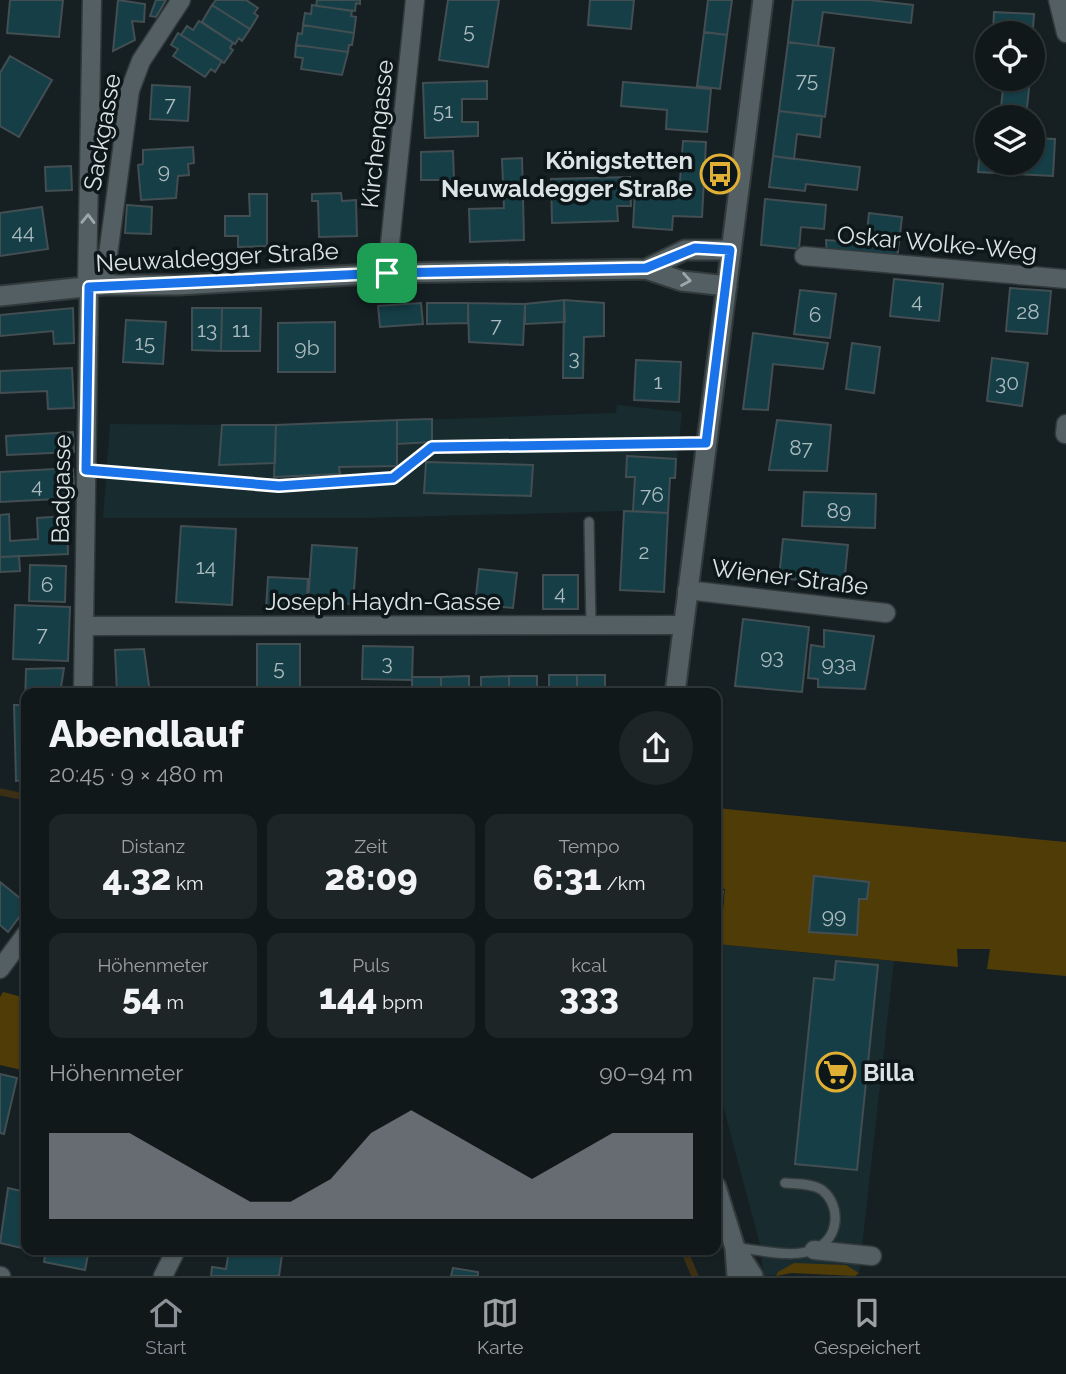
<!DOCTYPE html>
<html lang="de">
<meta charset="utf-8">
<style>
body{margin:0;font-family:Raleway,sans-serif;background:#1e2527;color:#f1f3f6;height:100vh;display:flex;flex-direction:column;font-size:26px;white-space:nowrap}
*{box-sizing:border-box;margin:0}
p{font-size:23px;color:#9ca0a2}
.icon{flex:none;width:38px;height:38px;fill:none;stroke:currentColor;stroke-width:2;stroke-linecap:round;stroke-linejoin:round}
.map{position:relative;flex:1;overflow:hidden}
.drawer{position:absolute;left:21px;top:688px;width:700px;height:567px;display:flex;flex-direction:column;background:#10181a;border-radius:14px;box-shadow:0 2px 5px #0004,0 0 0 2px #303739}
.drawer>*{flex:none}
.fabs{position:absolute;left:975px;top:21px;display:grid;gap:14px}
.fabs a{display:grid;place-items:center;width:70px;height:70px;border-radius:50%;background:#10181a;box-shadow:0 2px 5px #0004,0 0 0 2px #303739;font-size:35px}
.pin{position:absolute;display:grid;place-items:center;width:60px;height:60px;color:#fff;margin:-30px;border-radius:14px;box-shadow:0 4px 10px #0006}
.round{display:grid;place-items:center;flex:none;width:74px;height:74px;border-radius:37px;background:#1e2527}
.headline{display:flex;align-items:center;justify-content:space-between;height:119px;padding:0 28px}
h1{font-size:38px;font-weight:800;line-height:52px}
.metrics{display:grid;grid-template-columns:repeat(3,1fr);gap:10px;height:119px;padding:7px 28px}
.metrics div{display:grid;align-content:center;border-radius:14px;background:#1e2527;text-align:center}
.metrics b{font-size:35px;font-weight:800}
.metrics small{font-size:19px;font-weight:400}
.metrics p{font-size:19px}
.chart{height:196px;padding:14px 28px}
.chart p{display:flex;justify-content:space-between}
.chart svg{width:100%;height:126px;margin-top:7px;fill:#8c9099;opacity:.7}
.dock{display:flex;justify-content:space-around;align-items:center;height:98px;border-top:2px solid #303739;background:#10181a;font-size:19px;color:#9ca0a2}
.dock a{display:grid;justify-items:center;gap:4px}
.dock .active{color:#8c9099}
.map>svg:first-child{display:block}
</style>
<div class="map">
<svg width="1066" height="1276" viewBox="0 0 1066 1276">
<rect width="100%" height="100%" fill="#162023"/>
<path fill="#182b2f" d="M617,405L682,412L675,478H670L668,513L624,511L365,518H103L110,424L276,425L616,413Z
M716,944L894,961L859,1273L855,1276L792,1273L764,1276L759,1241L716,1079Z"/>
<path fill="#503c07" d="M716,808L1066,842V976L987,969L990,949H957L958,967L716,944V933H721L725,889L716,888Z
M3,992L26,998V1071L0,1065V997Z
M794,1263L846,1265L859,1273L855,1276L792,1273L776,1276L778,1272Z"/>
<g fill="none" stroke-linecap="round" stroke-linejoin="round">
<path stroke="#3c2f13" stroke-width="7" d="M0,792L26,797
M684,1250L695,1276"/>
</g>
<path fill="#163e47" stroke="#424e51" stroke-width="2" d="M10,0H63L59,37L7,33Z
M118,0L145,4L144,22L132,21L135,40L113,51Z
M156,0H166L156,17L150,16Z
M216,0H246L258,8L254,13L258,16L250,29L212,5Z
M317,0H360V4L356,3L355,11L316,6Z
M448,0H499L488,67L439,60Z
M590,0H634L631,29L588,25Z
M708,0H732L727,35L704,32Z
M793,0H869L913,5L911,23L823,12L818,46L788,42Z
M212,5L250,29L242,41L239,38L235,44L202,22Z
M312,5L352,11L351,16L356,17L354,33L303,25L305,13L311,14Z
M994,12L1034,14L1032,43V33H993Z
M199,21L233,43L230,48L233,50L224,63L181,35L187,26L193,30Z
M303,25L354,33L352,45H349L348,52L296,45L298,33L302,34Z
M704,32L727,35L720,89L697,86Z
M178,33L222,61L215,72L211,69L205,77L173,56L178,49L171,45Z
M788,42L834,48L825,117L779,111Z
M296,45L348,52L342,75L301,69L303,58L295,57Z
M10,56L52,80L19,137L0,126V73Z
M1004,79H1030L1026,117H1000Z
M487,81V99H462V122H478V136L425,138L423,83Z
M623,82L711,89L707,132L666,129L667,110L621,106Z
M152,85L190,87L188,121L150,119Z
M779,111L822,116L820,137L797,134L794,159L773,156Z
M981,135L987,136V163H1032V138L1055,139L1053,176L978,172Z
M683,141L706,142L702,217L673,216L672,230L633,227L635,190L670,192V179L680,180Z
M193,147L194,163L188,164L189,175L178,176L176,198L141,200L138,165L143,164V150Z
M453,151L454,180H421V152Z
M773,156L860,167L857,190L806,184L805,191L769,187Z
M522,158L524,240L470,242L469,209L504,208L502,159Z
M71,166L72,190L46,191L45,167Z
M630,177L631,206H617L618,221L552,223L551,179Z
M341,193L342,201L356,200L357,236L319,237L318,201H312V194Z
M249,194H267V246L238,247V236H225V216H250Z
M765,199L826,205L824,229L801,227L799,249L761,245Z
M127,205L152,207L151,234L125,233Z
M42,207L48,249L0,256V213Z
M869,213L902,217L897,259L827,255L826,240L866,243Z
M894,279L943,284L939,321L890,316Z
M1010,288L1051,291L1047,334L1006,331Z
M800,290L836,294L830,338L794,334Z
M564,300L565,322L525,324V304Z
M564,300L604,303V336L584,337L583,378H563Z
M421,303L423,324L380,327L378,306Z
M427,303H468V323L427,324Z
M468,303L525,304L523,345L469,342Z
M73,308L74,343L54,344L53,331L0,336V315Z
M192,308H222L221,351L192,350Z
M222,308H261L260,351H221Z
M126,320L166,322L163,364L123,362Z
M335,322V372H278V323Z
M753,333L828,343L823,369L773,364L768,410L743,409Z
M852,343L880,347L874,393L846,389Z
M992,358L1028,363L1022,406L987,401Z
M636,360L681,362L679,402L634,400Z
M72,368L74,408L48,409L47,391L0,393V371Z
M432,419V442L397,444V420Z
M397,420V466L339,467L340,474L274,477L276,425Z
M777,420L831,425L827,471L769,470Z
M222,425H276L275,463L219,465Z
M73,432L74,452L7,455L6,436Z
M627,456L676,459L675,478H670L668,513L633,511L635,477H626Z
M426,462L533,465L531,496L424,493Z
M73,468L75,498L0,502V472Z
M804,492L876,494L875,528L802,526Z
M624,511L668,513L664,592L620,590Z
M9,514L10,541L38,539L37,518L67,516L68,554L0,557V515Z
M181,526L236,529L232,605L176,602Z
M783,539L848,545L844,584L779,578Z
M312,545L357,548L353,604L308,602Z
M19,556L20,571L0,572V557Z
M30,565L66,566L65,602L29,601Z
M479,569L517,573L513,608L475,604Z
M543,575H578V609H543Z
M268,577L308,579L306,611L266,609Z
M15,605L70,607L68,661L13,659Z
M743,619L809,627L802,692L735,686Z
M824,630L874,636L865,689L818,687V679L808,678L811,645L824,647Z
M257,644H300V691H257Z
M363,646L413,647L412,680L362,679Z
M144,649L150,693H117L115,650Z
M64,668L60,693H26L25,705L26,669Z
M549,675H577V693H549Z
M577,675H605V693H577Z
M469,676V693H441V677Z
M509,676V693H481V677Z
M509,676H537V693H509Z
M412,677H441V693H412Z
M14,705H26V780L16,781Z
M814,876L869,882L867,899H859L857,935L809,932Z
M0,882L26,903V908L8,932L0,925Z
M716,890L723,891L719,931H716Z
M836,961L878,965L857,1170L795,1164L814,978L834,980Z
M0,1074L17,1078L4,1134L0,1133Z
M8,1188L26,1192V1249L0,1243Z
M46,1250H89L85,1270L44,1262Z
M229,1250L282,1255L279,1276H211L212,1267L226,1269Z
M453,1268L478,1272V1276H451Z"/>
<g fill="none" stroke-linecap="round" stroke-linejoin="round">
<defs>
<path id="service" d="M86,470L279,486L393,478L432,447L706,443
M589,522L591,625
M739,1248C760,1250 795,1259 815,1249C839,1239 842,1206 822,1190C812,1183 796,1184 785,1183"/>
<path id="minor" d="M1058,0L1066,33
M804,256L1066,279
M387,273L415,0
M104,285L130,90L141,61L181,0
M87,287L92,0
M1065,434L1066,424
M687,590L886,613
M84,626L683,625
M83,693L89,287
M0,969L26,934
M814,1250L872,1256
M0,1276H1
M163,1276L176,1250"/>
<path id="secondary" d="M646,269L685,250H730
M0,296L104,285H179L387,273L646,269L682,281L727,286
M675,693L763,0
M716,1187L735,1248L737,1276
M736,1249L753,1276"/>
</defs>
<use href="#service" stroke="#333a3c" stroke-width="12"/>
<use href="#minor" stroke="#333a3c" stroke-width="21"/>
<use href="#secondary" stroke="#333a3c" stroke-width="23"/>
<use href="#service" stroke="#535f62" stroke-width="9"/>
<use href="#minor" stroke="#535f62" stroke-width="18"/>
<use href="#secondary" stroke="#535f62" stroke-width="19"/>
</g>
<defs><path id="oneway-chevron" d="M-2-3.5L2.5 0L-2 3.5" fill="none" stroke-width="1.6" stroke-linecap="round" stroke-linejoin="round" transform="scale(1.75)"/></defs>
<g stroke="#9ea8aa">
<use href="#oneway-chevron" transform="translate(88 219) rotate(-89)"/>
<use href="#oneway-chevron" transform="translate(686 280) rotate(10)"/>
</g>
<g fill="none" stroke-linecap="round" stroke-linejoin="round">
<defs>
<path id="route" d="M695,248L730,250L706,443L432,447L393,478L279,486L86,470L89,287L387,273L646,268Z"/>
</defs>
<use href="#route" stroke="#fff" stroke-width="14"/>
<use href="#route" stroke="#1a73e8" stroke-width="9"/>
</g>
<defs>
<symbol id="bus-ring" viewBox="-11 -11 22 22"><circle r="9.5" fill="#0d1719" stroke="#e0b034" stroke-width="1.5"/><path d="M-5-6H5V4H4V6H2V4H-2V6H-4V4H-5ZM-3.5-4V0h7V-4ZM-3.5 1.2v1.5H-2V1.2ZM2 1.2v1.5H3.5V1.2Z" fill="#e0b034"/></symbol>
<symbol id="supermarket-ring" viewBox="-11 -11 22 22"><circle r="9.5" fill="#0d1719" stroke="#e0b034" stroke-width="1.5"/><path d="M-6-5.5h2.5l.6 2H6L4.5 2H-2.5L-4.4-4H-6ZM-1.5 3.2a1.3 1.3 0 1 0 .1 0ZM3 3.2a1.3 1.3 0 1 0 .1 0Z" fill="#e0b034"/></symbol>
</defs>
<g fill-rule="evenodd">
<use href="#bus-ring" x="698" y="152" width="44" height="44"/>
<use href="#supermarket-ring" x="814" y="1050" width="44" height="44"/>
</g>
<g text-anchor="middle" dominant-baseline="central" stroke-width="7" stroke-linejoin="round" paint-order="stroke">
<g font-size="21" fill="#aababd">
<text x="469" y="30">5</text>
<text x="807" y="79">75</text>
<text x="170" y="103">7</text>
<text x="443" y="110">51</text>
<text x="164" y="170">9</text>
<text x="23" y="231">44</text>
<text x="917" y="300">4</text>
<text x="1028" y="311">28</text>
<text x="815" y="314">6</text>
<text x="496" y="324">7</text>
<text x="207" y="329">13</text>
<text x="241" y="329">11</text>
<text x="145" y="342">15</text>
<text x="307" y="347">9b</text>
<text x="574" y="357">3</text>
<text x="658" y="381">1</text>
<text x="1007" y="382">30</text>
<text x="801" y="447">87</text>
<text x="37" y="485">4</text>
<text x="652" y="494">76</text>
<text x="839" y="510">89</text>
<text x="644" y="551">2</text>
<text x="206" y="566">14</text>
<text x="47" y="584">6</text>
<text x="560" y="592">4</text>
<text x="42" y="633">7</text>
<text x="772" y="656">93</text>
<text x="387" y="662">3</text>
<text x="839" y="663">93a</text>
<text x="279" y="667">5</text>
<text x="834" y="915">99</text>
</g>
<g font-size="24" fill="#dce3e4" stroke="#0d1719">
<text transform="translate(102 132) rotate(-80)">Sackgasse</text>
<text transform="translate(377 134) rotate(-84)">Kirchengasse</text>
<text transform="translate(937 243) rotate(5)">Oskar Wolke-Weg</text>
<text transform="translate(217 257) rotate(-3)">Neuwaldegger Straße</text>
<text transform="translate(61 489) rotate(-89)">Badgasse</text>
<text transform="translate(790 577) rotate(7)">Wiener Straße</text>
<text x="383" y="601">Joseph Haydn-Gasse</text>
</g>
<g font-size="24" font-weight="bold" fill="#dce3e4" stroke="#0d1719" text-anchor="end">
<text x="693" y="160">Königstetten<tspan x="693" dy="28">Neuwaldegger Straße</tspan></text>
<text x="863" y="1072" text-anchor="start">Billa</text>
</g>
</g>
</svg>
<div class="fabs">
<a><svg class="icon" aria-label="locate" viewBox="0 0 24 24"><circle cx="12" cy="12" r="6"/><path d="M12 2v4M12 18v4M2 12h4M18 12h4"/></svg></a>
<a><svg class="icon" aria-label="layers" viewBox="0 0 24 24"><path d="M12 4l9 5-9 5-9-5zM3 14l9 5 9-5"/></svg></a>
</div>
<div class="pin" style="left:387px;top:273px;background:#1e9e55"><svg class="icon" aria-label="arrive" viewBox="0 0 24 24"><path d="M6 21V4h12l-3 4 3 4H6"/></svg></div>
<section class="drawer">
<div class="headline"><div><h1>Abendlauf</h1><p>20:45 · 9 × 480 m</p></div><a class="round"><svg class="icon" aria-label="share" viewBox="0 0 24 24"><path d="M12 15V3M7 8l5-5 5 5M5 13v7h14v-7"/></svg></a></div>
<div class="metrics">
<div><p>Distanz</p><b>4.32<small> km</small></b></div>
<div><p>Zeit</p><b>28:09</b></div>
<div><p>Tempo</p><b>6:31<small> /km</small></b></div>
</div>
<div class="metrics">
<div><p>Höhenmeter</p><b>54<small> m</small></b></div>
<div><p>Puls</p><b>144<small> bpm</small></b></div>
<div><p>kcal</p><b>333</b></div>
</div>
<div class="chart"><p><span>Höhenmeter</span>90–94 m</p>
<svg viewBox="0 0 160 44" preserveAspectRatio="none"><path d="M0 44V14L10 14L20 14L30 22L40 30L50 38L60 38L70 30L80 14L90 6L100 14L110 22L120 30L130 22L140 14L150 14L160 14V44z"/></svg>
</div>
</section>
</div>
<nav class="dock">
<a class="active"><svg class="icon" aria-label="home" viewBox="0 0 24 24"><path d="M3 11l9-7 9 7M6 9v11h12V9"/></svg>Start</a>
<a><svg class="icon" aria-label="map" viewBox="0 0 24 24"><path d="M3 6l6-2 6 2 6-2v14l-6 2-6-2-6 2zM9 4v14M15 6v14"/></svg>Karte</a>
<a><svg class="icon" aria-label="saved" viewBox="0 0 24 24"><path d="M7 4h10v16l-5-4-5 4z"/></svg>Gespeichert</a>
</nav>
